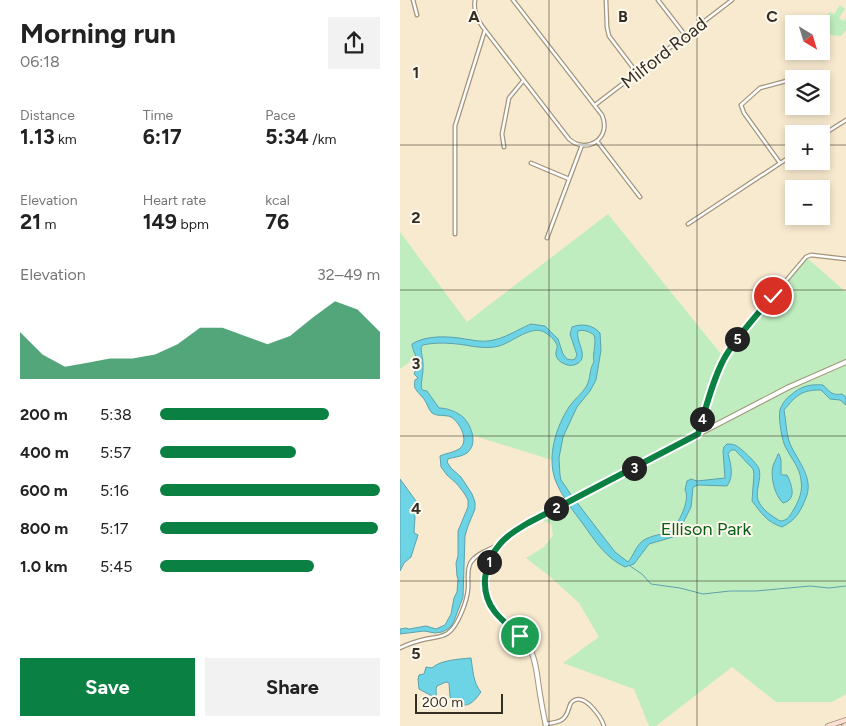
<!DOCTYPE html>
<meta charset="utf-8">
<style>
body{margin:0;font-family:Figtree,sans-serif;background:#f2f2f2;color:#222;height:100vh;display:flex;flex-direction:column;font-size:19px;white-space:nowrap}
*{box-sizing:border-box;margin:0}
p{font-size:16px;color:#767676}
.icon{flex:none;width:28px;height:28px;fill:none;stroke:currentColor;stroke-width:2;stroke-linecap:round;stroke-linejoin:round}
.map{position:relative;flex:1;overflow:hidden}
.drawer{display:flex;flex-direction:column;background:#fff;width:400px}
.drawer>*{flex:none}
.needle{width:32px;rotate:142deg}
.fabs{position:absolute;left:385px;top:15px;display:grid;gap:10px}
.fabs a{display:grid;place-items:center;width:45px;height:45px;border-radius:0px;background:#fff;box-shadow:0 2px 8px #0003;font-size:25px}
.scale{position:absolute;left:15px;bottom:12px;width:88px;box-sizing:border-box;padding-left:5px;border:2px solid #332d23;border-top:0;font-size:14px;line-height:18px;white-space:nowrap;color:#332d23;-webkit-text-stroke:4px #fef8ed;paint-order:stroke}
.pin{position:absolute;display:grid;place-items:center;width:42px;height:42px;color:#fff;margin:-21px;border:2px solid #fff;border-radius:50%;box-shadow:0 1px 5px #0007}
.km{position:absolute;width:25px;height:25px;margin:-12px;border-radius:50%;background:#222;color:#fff;font-size:14px;line-height:25px;text-align:center}
.round{display:grid;place-items:center;flex:none;width:52px;height:52px;border-radius:0px;background:#f2f2f2}
.summary{display:flex;align-items:center;justify-content:space-between;height:85px;padding:0 20px}
h1{font-size:28px;font-weight:700;line-height:38px}
.metrics{display:grid;grid-template-columns:repeat(3,1fr);gap:8px;height:85px;padding:5px 20px}
.metrics div{display:grid;align-content:center}
.metrics b{font-size:21px;font-weight:700}
.metrics small{font-size:14px;font-weight:400}
.metrics p{font-size:14px}
.chart{height:140px;padding:10px 20px}
.chart p{display:flex;justify-content:space-between}
.chart svg{width:100%;height:90px;margin-top:5px;fill:#0b8043;opacity:.7}
.action{display:flex;gap:10px;margin-top:auto;padding:10px 20px}
.action a{flex:1;height:58px;border-radius:0px;background:#0b8043;color:#fff;font-size:20px;font-weight:700;line-height:58px;text-align:center}
.action a+a{background:#f2f2f2;color:#222}
ul{padding:0 20px;list-style:none;font-size:16px}
li{display:grid;grid-template-columns:80px 60px 1fr;align-items:center;height:38px}
li i{height:12px;border-radius:6px;background:#0b8043}
main{display:flex;flex:1;min-height:0}
.map>svg:first-child{display:block}
</style>
<main>
<section class="drawer">
<div class="summary"><div><h1>Morning run</h1><p>06:18</p></div><a class="round"><svg class="icon" aria-label="share" viewBox="0 0 24 24"><path d="M12 15V3M7 8l5-5 5 5M5 13v7h14v-7"/></svg></a></div>
<div class="metrics">
<div><p>Distance</p><b>1.13<small> km</small></b></div>
<div><p>Time</p><b>6:17</b></div>
<div><p>Pace</p><b>5:34<small> /km</small></b></div>
</div>
<div class="metrics">
<div><p>Elevation</p><b>21<small> m</small></b></div>
<div><p>Heart rate</p><b>149<small> bpm</small></b></div>
<div><p>kcal</p><b>76</b></div>
</div>
<div class="chart"><p><span>Elevation</span>32–49 m</p>
<svg viewBox="0 0 160 44" preserveAspectRatio="none"><path d="M0 44V21L10 32L20 38L30 36L40 34L50 34L60 32L70 27L80 19L90 19L100 23L110 27L120 23L130 14L140 6L150 10L160 21V44z"/></svg>
</div>
<ul>
<li><b>200 m</b>5:38<i style="width:77%"></i></li>
<li><b>400 m</b>5:57<i style="width:62%"></i></li>
<li><b>600 m</b>5:16<i style="width:100%"></i></li>
<li><b>800 m</b>5:17<i style="width:99%"></i></li>
<li><b>1.0 km</b>5:45<i style="width:70%"></i></li>
</ul>
<div class="action"><a>Save</a><a>Share</a></div>
</section>
<div class="map">
<svg width="446" height="726" viewBox="0 0 446 726">
<rect width="100%" height="100%" fill="#f8eacf"/>
<path fill="#bfedbf" d="M440,5L445,9L439,18L444,21L446,18V30L441,36L430,35L421,25L425,22L423,19L430,12L434,14Z
M208,214L325,359L335,343L367,307L407,258L446,292V694L432,702H376L332,667L256,726H249L234,689L163,663L199,637L179,603L148,575L126,558L144,547L153,535L151,524L141,520L168,504L155,481L153,475L152,460L62,432L56,421L51,417L38,416L33,413L30,410L24,398L17,391L15,380L18,378L14,374L18,365L16,357L0,369V232L67,322Z"/>
<path fill="#6dd4e6" stroke="#5ca2ac" d="M131,324L145,326L158,339L163,354L167,359L172,360L175,359L177,355L170,334L172,327C182,323 193,325 200,333L201,350L196,380L190,391L177,407L163,437L159,458L160,475L161,480L172,496L215,552L228,562C234,555 236,545 244,540C252,535 262,535 270,531C278,526 291,499 285,490L287,481L291,479L297,481L325,478L323,451L324,447L327,444C329,444 333,444 335,445C340,447 358,464 359,469C362,479 355,490 358,500C362,510 372,516 380,521C388,521 390,515 394,509C399,500 403,491 401,480C400,468 391,458 386,448C382,442 378,417 380,410C382,404 386,398 391,395C401,386 410,384 423,385C430,391 431,396 442,394L446,397V405L440,400L430,399L421,390C401,390 397,395 384,410C386,420 386,431 389,441C395,458 413,475 407,495C406,498 404,502 403,505C397,517 393,521 382,527C367,522 362,514 352,501L354,474L353,469L335,450H331L328,454C331,464 334,477 327,486L298,485L293,487L291,507L281,527L273,537L249,544L234,564L225,567C206,558 195,541 183,524C174,512 160,494 155,479C147,456 156,427 169,407C174,399 182,394 186,387C191,379 189,369 194,362C192,353 197,344 194,335C190,332 183,329 178,331C175,342 192,359 174,365C168,367 157,362 156,355C155,350 159,348 156,343C153,338 147,333 142,331C128,327 111,343 99,346C88,349 76,347 65,345C51,343 36,342 23,345L21,347C21,354 24,362 23,369C23,377 20,383 22,390L27,391L39,408C47,408 58,412 64,418C72,427 78,444 67,453C61,457 54,457 48,459L47,462L51,468L61,477L72,494L75,502V509L68,526L65,536L63,597L54,621L52,625L48,629L42,632L35,633L24,631L0,634V629L6,628L9,629L26,626L36,629L45,625L51,614L54,598L57,592L58,579L57,576L56,563L58,556V531L68,507V500L64,493L57,484L47,475L41,467L40,456C46,453 53,453 59,449C70,442 60,422 51,417C45,414 38,417 32,413C28,409 27,403 24,399C22,396 19,394 17,391C14,388 14,383 15,380L18,378L14,374C15,371 17,369 17,366C19,358 12,351 12,344C26,335 49,336 65,339C73,340 81,342 88,341C105,339 116,330 131,324Z
M378,454H379L381,460V474L383,475H387C392,485 397,500 383,503C375,496 370,477 373,466C374,462 377,458 378,454Z
M0,479L16,501L14,533L18,535L11,557L4,563L0,571Z
M71,658C73,670 73,683 81,692C73,703 67,710 52,701L50,697L49,683L46,682L37,686C35,690 37,693 36,696H32L19,689L18,679L19,675L24,674L26,667L32,668C40,660 60,659 71,658Z"/>
<g fill="none" stroke-linecap="round" stroke-linejoin="round">
<path stroke="#5ca2ac" stroke-width="1" d="M230,566L242,574L251,584L280,588L303,594L330,591H356L410,586L429,588L446,586"/>
<defs>
<path id="minor" d="M13,0L17,15
M75,0C73,12 78,21 85,30L169,139C187,155 212,138 202,115L113,0
M206,0L207,27L209,36L237,73
M258,0L285,35
M195,105L332,0
M421,136L446,120
M197,141L240,197
M104,147L102,134L109,98L123,81
M131,163L169,179
M380,163L344,113L341,105L360,88L401,77H412
M288,224L394,154
M55,234V126L85,30
M147,238L182,145
M298,433L306,406L324,358L335,341L406,257L411,255L446,259
M0,648C8,644 17,641 26,639C33,637 41,638 48,633C58,626 67,601 68,589C69,580 66,570 71,562C76,554 88,550 96,546
M145,724C159,722 165,722 169,708C170,705 170,703 173,701C185,693 201,717 204,726"/>
<path id="tertiary" d="M146,726C143,713 141,701 139,688C137,675 136,659 129,647C122,633 107,627 97,615C79,594 82,564 99,544C110,533 124,525 137,518L389,387L446,362"/>
<path id="secondary" d="M428,726L446,720
M444,726L446,725"/>
</defs>
<use href="#minor" stroke="#a3957c" stroke-width="5"/>
<use href="#tertiary" stroke="#a3957c" stroke-width="6"/>
<use href="#secondary" stroke="#a3957c" stroke-width="6"/>
<use href="#minor" stroke="#fff" stroke-width="2.5"/>
<use href="#tertiary" stroke="#fff" stroke-width="4"/>
<use href="#secondary" stroke="#fedfd4" stroke-width="4"/>
</g>
<g fill="none" stroke-linecap="round" stroke-linejoin="round">
<defs>
<path id="route" d="M120,636C112,628 102,621 95,612C79,592 83,563 100,544C107,535 118,529 128,523L298,434C305,411 313,378 325,357C338,335 356,316 373,296"/>
</defs>
<use href="#route" stroke="#fff" stroke-width="10"/>
<use href="#route" stroke="#0b8043" stroke-width="6"/>
</g>
<path fill="none" stroke="#332d23" stroke-width="1" stroke-opacity="0.55" d="M149,0V726M297,0V726M0,145H394M421,145H446M0,290H446M0,436H446M0,581H446"/>
<g text-anchor="middle" dominant-baseline="central" stroke-width="4" stroke-linejoin="round" paint-order="stroke">
<g font-size="18" fill="#332d23" stroke="#fef8ed">
<text transform="translate(264 53) rotate(-38)">Milford Road</text>
</g>
<g font-size="18" fill="#065e17" stroke="#fef8ed">
<text x="306" y="529">Ellison Park</text>
</g>
</g>
<g font-size="16" text-anchor="middle" font-weight="bold" fill="#332d23" stroke="#fef8ed" stroke-width="4" stroke-linejoin="round" paint-order="stroke">
<text x="74" y="22">A</text>
<text x="223" y="22">B</text>
<text x="372" y="22">C</text>
<text x="16" y="78">1</text>
<text x="16" y="223">2</text>
<text x="16" y="369">3</text>
<text x="16" y="514">4</text>
<text x="16" y="659">5</text>
</g>
</svg>
<div class="fabs">
<a><svg class="needle" viewBox="-14 -14 28 28"><path d="M0-13l5 13h-10z" fill="#e53935"/><path d="M0 13l5-13h-10z" fill="#767676"/></svg></a>
<a><svg class="icon" aria-label="layers" viewBox="0 0 24 24"><path d="M12 4l9 5-9 5-9-5zM3 14l9 5 9-5"/></svg></a>
<a>+</a>
<a>−</a>
</div>
<div class="scale">200 m</div>
<div class="pin" style="left:120px;top:636px;background:#1e9e55"><svg class="icon" aria-label="arrive" viewBox="0 0 24 24"><path d="M6 21V4h12l-3 4 3 4H6"/></svg></div>
<div class="pin" style="left:373px;top:296px;background:#d93025"><svg class="icon" aria-label="check" viewBox="0 0 24 24"><path d="M5 12l5 5 9-10"/></svg></div>
<b class="km" style="left:89px;top:562px">1</b>
<b class="km" style="left:156px;top:508px">2</b>
<b class="km" style="left:234px;top:468px">3</b>
<b class="km" style="left:302px;top:419px">4</b>
<b class="km" style="left:337px;top:339px">5</b>
</div>
</main>
